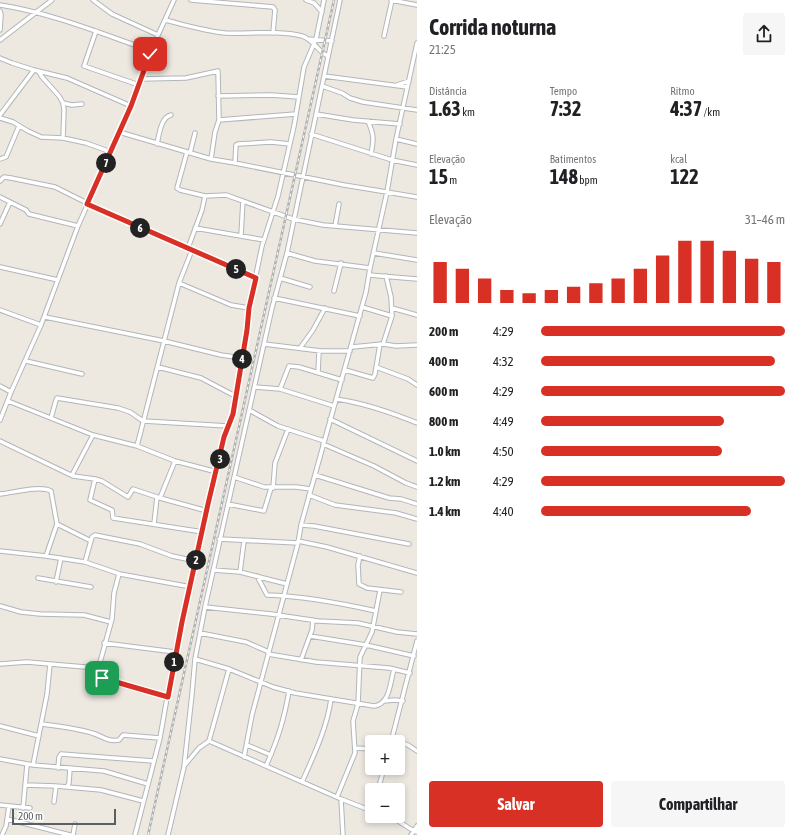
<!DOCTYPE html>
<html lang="pt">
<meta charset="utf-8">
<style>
body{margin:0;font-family:"Asap Condensed",sans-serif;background:#f6f6f6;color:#202124;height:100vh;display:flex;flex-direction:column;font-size:15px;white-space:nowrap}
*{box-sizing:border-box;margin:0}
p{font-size:13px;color:#757577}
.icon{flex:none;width:22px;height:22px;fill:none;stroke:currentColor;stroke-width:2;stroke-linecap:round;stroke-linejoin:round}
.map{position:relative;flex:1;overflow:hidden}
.sheet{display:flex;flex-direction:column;background:#fff;width:380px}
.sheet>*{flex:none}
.controls{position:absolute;left:365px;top:735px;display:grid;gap:8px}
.controls a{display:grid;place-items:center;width:40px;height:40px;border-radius:4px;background:#fff;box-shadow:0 2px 6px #0003;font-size:20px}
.scale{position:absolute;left:12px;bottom:10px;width:104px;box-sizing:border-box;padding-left:4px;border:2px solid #5a5f63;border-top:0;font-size:11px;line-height:14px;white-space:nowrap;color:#5a5f63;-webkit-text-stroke:3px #fff;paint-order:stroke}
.pin{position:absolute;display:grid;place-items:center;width:34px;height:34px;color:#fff;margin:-17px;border-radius:8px;box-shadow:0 2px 6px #0006}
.km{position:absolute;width:20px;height:20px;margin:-10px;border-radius:50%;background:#222;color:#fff;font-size:11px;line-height:20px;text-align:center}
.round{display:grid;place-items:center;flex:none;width:42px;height:42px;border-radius:4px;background:#f6f6f6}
.head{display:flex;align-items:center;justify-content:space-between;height:68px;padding:0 12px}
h1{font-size:22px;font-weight:700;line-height:30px}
.stats{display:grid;grid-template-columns:repeat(3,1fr);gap:6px;height:68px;padding:4px 12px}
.stats div{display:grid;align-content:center}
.stats b{font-size:20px;font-weight:700}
.stats small{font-size:11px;font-weight:400}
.stats p{font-size:11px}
.chart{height:112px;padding:8px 12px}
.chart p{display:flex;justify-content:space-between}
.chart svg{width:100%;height:72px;margin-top:4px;stroke:#d93025;stroke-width:6}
.button{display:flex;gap:8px;margin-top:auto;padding:8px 12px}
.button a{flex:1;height:46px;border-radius:4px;background:#d93025;color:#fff;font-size:16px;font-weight:700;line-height:46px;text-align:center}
.button a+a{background:#f6f6f6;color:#202124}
ul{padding:0 12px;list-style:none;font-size:13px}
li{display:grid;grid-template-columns:64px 48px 1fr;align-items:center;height:30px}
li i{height:10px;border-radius:5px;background:#d93025}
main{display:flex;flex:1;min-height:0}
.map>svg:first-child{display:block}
</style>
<main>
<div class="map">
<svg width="417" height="835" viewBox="0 0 417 835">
<rect width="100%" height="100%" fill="#ede9e1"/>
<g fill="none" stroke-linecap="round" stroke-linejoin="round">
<defs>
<path id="minor" d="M93,0L112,14L158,35
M191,0L273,7L275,10L273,33
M306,0L314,3L322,12
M391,0L417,5
M0,5C52,13 102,34 152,51
M0,11L1,15L0,30
M165,20C185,25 205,31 225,33C249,34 278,30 302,36C313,39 318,52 328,56
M96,31L84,66L139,85
M384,36L392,0
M308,39L332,41
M0,40L52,0
M0,58L12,63L34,70L67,78L131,106
M39,72L42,77L59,96L63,103L64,110L63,138
M324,76L407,87
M141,79L186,78L218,71L219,120L215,132L211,159
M397,85L409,81
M322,86L342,93L350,98L363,102L417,110
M218,96L271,95L299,97
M63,103L72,105L82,104
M316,114L353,120L400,124
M0,115L34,70
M0,118L13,122L28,131L41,137L63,138L86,143L111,152
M219,120L296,114
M368,121C374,135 374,139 371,154
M119,132L211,159L235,163L344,185L417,197
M311,134L392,160L417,165
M396,139L417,144
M157,144C159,135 161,117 171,115
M187,152L177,188L180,190L205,196L226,195L293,219L323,225L417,233
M190,153L195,133
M0,159L6,157L19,126
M235,163L236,145L238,144L271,142L290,144
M0,181L4,177L11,178L55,187L121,220L256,278
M0,197L10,202L0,224
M10,202L26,210L29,214L78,226
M335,226L339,204
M195,228L264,240
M241,235L243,201
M188,248L202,210L205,196
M287,253L315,261L370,268
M374,253L417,260
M0,267L58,280
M369,275L417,279
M280,278L310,287
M179,283L231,305L249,308
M334,291L341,263
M274,298L360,316
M362,307L392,316
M392,308L417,315
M0,310L41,325
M45,317L164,341L221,355L242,358
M264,344L321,351H350
M383,344L392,316L391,297L386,276
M352,347L383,344L396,346L417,345
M300,348L313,330L325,308
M26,361L82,374
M158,367L201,378L237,397
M376,367L408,379L417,385
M345,370L373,378L375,374L380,344
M318,373L319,351
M0,386L11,392
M255,387L280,389L334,406
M280,389L289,366L299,367L342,380
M336,399C365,403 390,412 417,423
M8,401L93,435L137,446L175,461L217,472
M249,410L278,426L324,441
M51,418L56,400L57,398L118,408L130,412L143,421L228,426
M330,419L417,461
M0,420L11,392L41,325L78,226L131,106L158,35L174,0
M0,441L73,476L95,479L102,481L128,497L133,489L160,498L207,511
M323,444L374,466L406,483L417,487
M137,446L179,283L192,250
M72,475L93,435
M315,475L389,498L401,499L417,504
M234,477L264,487H296L311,489
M95,479L90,500L112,510L113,518L203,532
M273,488L275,463L288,429
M0,494C13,493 39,485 51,491L57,524L46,556
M309,495L335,505L396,513L417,519
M160,498L175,461
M228,504L264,511L271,488
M57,524L91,541
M154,524L157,497
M301,525L314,526L409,544
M219,539L298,543
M298,541L327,547L417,573
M0,551L46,556L85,562L120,574L191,587
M360,556L358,565L359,584L367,588L401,592
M85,562L92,537L95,535L140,544L172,556L196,561
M213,570L240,572L287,584
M240,572L244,541
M257,576L267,595C303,596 340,603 376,611
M38,578L91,587
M56,582L61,558
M0,606L21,612L40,614L84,615L111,622
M205,607L271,614L318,621L358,623L397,632L417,634
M200,633L246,642L269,652
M310,636L366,645L414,656
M104,643L175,652
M268,654L316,662L389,668L410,673
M195,659L229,669L273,687L295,693L374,706C390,704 390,683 394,669
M301,660L312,630L313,620
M0,664L27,662L85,667L99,666L112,619L114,593L119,574
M86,667L107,681L168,697
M384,701L395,700L403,701
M42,724C58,726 76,728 92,733C103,736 106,742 119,740L123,735L160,738
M0,726L39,736
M393,735L396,741L408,745L417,751
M209,741L341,799L372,811
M391,742L417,641
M247,745L271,755
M355,748L372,749
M244,757L252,715L298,543L301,525L366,292L370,268L387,192L396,139L417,43
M0,759L33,765L104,771L148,784
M33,765L47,694L50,664
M184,766L199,748L209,741L229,669
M266,766C278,739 284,720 289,691
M58,768L59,757L61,754L153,761
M302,782C314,755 327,728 331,699
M25,785L56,786L101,790L143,801
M67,787L69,783L70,768
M378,790L384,768
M337,797L355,753L353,721L358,704L360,657L372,632L380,590
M341,799L343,835
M54,802L56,786
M0,805L30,808
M23,808L27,765
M370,811L372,803
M385,816L398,821L414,831L417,826
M7,819L70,835
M2,835L6,826L9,806
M73,835L75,824
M135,835L160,738L175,652L208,504L224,437L233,414L247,331L249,308L262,246L278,196L294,126L304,67L316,39L324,0
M168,835L184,767L192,694L195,659L205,607L272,308L287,253L340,0
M411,835L414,831L417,832"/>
</defs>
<use href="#minor" stroke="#b2b6b9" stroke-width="5.5"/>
<use href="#minor" stroke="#fff" stroke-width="3.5"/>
<defs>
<path id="rail" d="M148,835L334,0"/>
</defs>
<use href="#rail" stroke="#b1b2b3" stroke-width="2.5"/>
<use href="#rail" stroke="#fff" stroke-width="1" stroke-dasharray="3" stroke-linecap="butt"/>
</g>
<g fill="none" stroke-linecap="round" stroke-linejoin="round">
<defs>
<path id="route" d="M102,678L168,697L182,622L208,504L224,437L233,414L247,330L249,308L256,278L87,204L131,106L150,54"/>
</defs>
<use href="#route" stroke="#fff" stroke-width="8"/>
<use href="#route" stroke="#d93025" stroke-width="5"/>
</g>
</svg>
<div class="controls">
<a>+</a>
<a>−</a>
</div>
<div class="scale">200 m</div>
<div class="pin" style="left:102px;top:678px;background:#1e9e55"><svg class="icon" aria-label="arrive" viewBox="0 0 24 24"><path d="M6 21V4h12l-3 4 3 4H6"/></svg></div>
<div class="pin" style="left:150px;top:54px;background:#d93025"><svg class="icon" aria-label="check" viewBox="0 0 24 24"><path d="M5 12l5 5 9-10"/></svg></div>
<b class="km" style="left:174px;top:662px">1</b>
<b class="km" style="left:196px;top:560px">2</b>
<b class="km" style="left:220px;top:459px">3</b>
<b class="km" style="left:242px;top:359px">4</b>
<b class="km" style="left:236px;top:269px">5</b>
<b class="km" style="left:140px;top:228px">6</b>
<b class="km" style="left:106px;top:163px">7</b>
</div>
<section class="sheet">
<div class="head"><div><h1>Corrida noturna</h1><p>21:25</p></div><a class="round"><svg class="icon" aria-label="share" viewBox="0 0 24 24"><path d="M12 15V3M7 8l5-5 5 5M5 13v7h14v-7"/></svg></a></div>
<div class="stats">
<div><p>Distância</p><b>1.63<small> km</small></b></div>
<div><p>Tempo</p><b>7:32</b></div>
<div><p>Ritmo</p><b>4:37<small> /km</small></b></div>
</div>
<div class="stats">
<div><p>Elevação</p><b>15<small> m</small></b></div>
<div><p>Batimentos</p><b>148<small> bpm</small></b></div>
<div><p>kcal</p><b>122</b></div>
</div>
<div class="chart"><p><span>Elevação</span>31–46 m</p>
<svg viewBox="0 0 160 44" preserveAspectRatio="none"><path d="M5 44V19M15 44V23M25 44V29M35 44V36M45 44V38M55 44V36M65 44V34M75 44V32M85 44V29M95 44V23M105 44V15M115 44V6M125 44V6M135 44V12M145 44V17M155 44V19"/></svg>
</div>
<ul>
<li><b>200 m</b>4:29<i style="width:100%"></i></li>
<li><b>400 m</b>4:32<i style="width:96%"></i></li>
<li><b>600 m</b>4:29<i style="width:100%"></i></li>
<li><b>800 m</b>4:49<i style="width:75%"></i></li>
<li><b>1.0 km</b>4:50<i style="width:74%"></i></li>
<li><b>1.2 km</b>4:29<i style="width:100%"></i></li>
<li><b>1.4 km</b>4:40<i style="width:86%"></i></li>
</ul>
<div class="button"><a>Salvar</a><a>Compartilhar</a></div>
</section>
</main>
